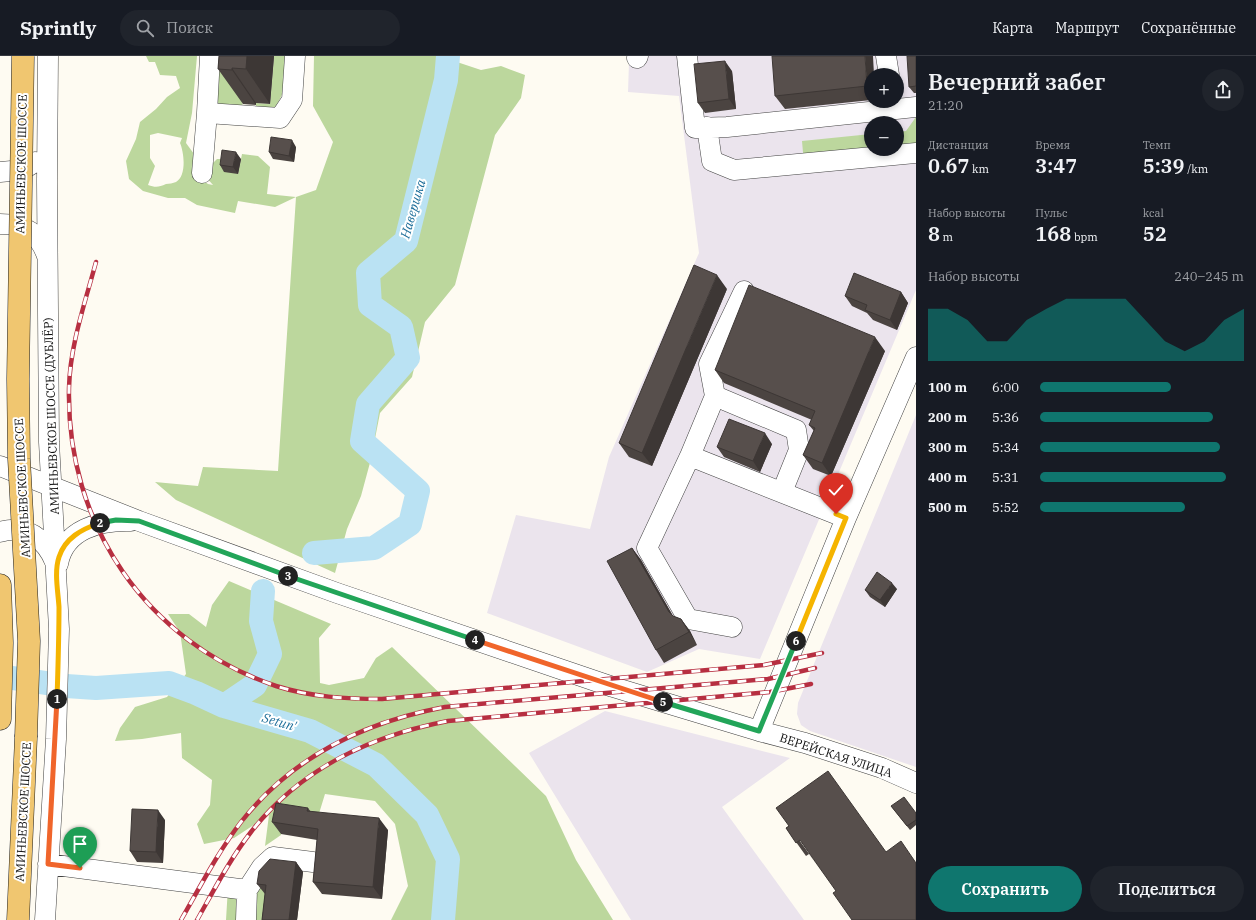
<!DOCTYPE html>
<html lang="ru">
<meta charset="utf-8">
<style>
body{margin:0;font-family:"IBM Plex Serif",serif;background:#20242c;color:#f1f3f6;height:100vh;display:flex;flex-direction:column;font-size:15px;white-space:nowrap}
*{box-sizing:border-box;margin:0}
p{font-size:13px;color:#9ea1a6}
.icon{flex:none;width:22px;height:22px;fill:none;stroke:currentColor;stroke-width:2;stroke-linecap:round;stroke-linejoin:round}
.map{position:relative;flex:1;overflow:hidden}
.panel{display:flex;flex-direction:column;background:#171b24;width:340px}
.panel>*{flex:none}
.fabs{position:absolute;left:864px;top:12px;display:grid;gap:8px}
.fabs a{display:grid;place-items:center;width:40px;height:40px;border-radius:50%;background:#171b24;box-shadow:0 2px 6px #0003;font-size:20px}
.pin{position:absolute;display:grid;place-items:center;width:34px;height:34px;color:#fff;margin:-41px -17px;border-radius:50% 50% 50% 0;rotate:-45deg;box-shadow:0 0 4px #0007}
.pin .icon{rotate:45deg}
.km{position:absolute;width:20px;height:20px;margin:-10px;border-radius:50%;background:#222;color:#fff;font-size:11px;line-height:20px;text-align:center}
.round{display:grid;place-items:center;flex:none;width:42px;height:42px;border-radius:21px;background:#20242c}
.summary{display:flex;align-items:center;justify-content:space-between;height:68px;padding:0 12px}
h1{font-size:22px;font-weight:600;line-height:30px}
.metrics{display:grid;grid-template-columns:repeat(3,1fr);gap:6px;height:68px;padding:4px 12px}
.metrics div{display:grid;align-content:center}
.metrics b{font-size:20px;font-weight:600}
.metrics small{font-size:11px;font-weight:400}
.metrics p{font-size:11px}
.chart{height:112px;padding:8px 12px}
.chart p{display:flex;justify-content:space-between}
.chart svg{width:100%;height:72px;margin-top:4px;fill:#0f766e;opacity:.7}
.primary-button{display:flex;gap:8px;margin-top:auto;padding:8px 12px}
.primary-button a{flex:1;height:46px;border-radius:24px;background:#0f766e;color:#fff;font-size:16px;font-weight:600;line-height:46px;text-align:center}
.primary-button a+a{background:#20242c;color:#f1f3f6}
ul{padding:0 12px;list-style:none;font-size:13px}
li{display:grid;grid-template-columns:64px 48px 1fr;align-items:center;height:30px}
li i{height:10px;border-radius:5px;background:#0f766e}
header{display:flex;align-items:center;gap:24px;box-sizing:border-box;height:56px;padding:0 20px;background:#171b24;border-bottom:1px solid #363941}
header strong{font-size:19px}
nav{display:flex;gap:22px;margin-inline-start:auto;font-size:14px}
.search{width:280px;height:36px;background:#20242c;display:flex;align-items:center;gap:10px;box-sizing:border-box;padding:0 14px;border-radius:22px;color:#9ea1a6;font-size:15px}
main{display:flex;flex:1;min-height:0}
.map>svg:first-child{display:block}
</style>
<header>
<strong>Sprintly</strong>
<div class="search"><svg class="icon" aria-label="search" viewBox="0 0 24 24"><circle cx="10" cy="10" r="6"/><path d="M15 15l6 6"/></svg>Поиск</div>
<nav><a>Карта</a><a>Маршрут</a><a>Сохранённые</a></nav>
</header>
<main>
<div class="map">
<svg width="916" height="864" viewBox="0 0 916 864">
<rect width="100%" height="100%" fill="#fefbf2"/>
<path fill="#ebe4ed" fill-rule="evenodd" d="M632,0H916V234L760,603L699,593L647,616L487,557L516,459L590,473L609,401L699,197L679,40L628,36L629,6ZM871,19H897V45H871ZM871,67H897V93H871Z
M916,359V711L810,675L801,669L797,658L798,647Z
M605,655L790,702L722,751L804,864H631L529,697Z"/>
<path fill="#bcd79d" fill-rule="evenodd" d="M146,0H197L192,57L186,87L194,98L198,121L208,128L213,129L206,121L209,111L217,103H226L238,118L242,98L258,100L270,111L267,138L296,141L316,134L333,86L313,50L314,0H452L451,4L481,14L501,10L525,19L521,42L495,79L455,229L425,266L412,321L380,357L371,403L361,440L347,473L335,517L176,444L155,426L198,430L203,411L278,415L296,141L275,151L238,145L235,157L197,149L185,142H168L143,135L129,123L126,105L136,83L140,66L156,53L167,41L180,32L176,20L160,19L155,6H149ZM158,77L182,82L180,87C184,96 187,120 176,126C173,127 169,128 166,128C159,131 156,132 148,129L155,110L150,102V79Z
M274,0H290C289,21 285,38 272,56L256,55V47L270,48Z
M213,3L246,5L242,54L209,52Z
M916,61V97L804,108L802,85L871,78V93H897V76L906,75Z
M229,525L331,568L319,582L320,627L329,629L364,622L376,602L392,591L546,740L576,804L613,864H391L408,830L395,768L375,745L325,738L317,764L284,759L281,779L265,790L269,759L234,782L204,788L197,768L210,749L212,724L182,702L181,677L142,683L115,685L120,672L135,651L167,641L186,618L180,576L168,558H189L206,571L212,549Z
M262,811L273,839L270,864H226L228,831L247,834Z"/>
<g fill="none" stroke-linecap="round" stroke-linejoin="round">
<path stroke="#bae2f3" stroke-width="24" d="M314,497L374,492L410,468L418,435L362,385L368,348L408,302L401,271L370,249L368,217L406,185L446,24L448,0
M0,620L66,630L96,632L169,627L196,637L224,650L310,675L376,709L427,759L448,803L443,864
M224,650L255,629L270,598L261,565L263,535"/>
<defs>
<path id="minor" d="M210,0L207,57L280,62L292,44L295,0
M687,0L695,72L727,71L916,51
M886,0L889,19
M637,2L638,0
M707,71L712,105L734,114L916,97
M0,116L22,114L35,106
M202,117L207,57
M0,168C25,168 39,177 47,200
M715,340L709,308L744,235
M690,400L647,492L688,563L732,571
M0,410L139,465L337,537L613,631L759,675L805,687L882,712L916,727
M782,436L799,394L796,374L715,340L690,400L846,462
M0,476C26,468 46,483 55,506
M58,508C64,473 100,464 131,465
M759,675L846,462L916,301
M48,808L247,834L262,811L273,801L313,806
M45,864L56,683L59,573L49,386L47,126L48,0
M246,864L247,834"/>
<path id="major" d="M0,529L2,587L0,663
M18,864L26,681"/>
</defs>
<use href="#minor" stroke="#424242" stroke-width="21"/>
<use href="#major" stroke="#202020" stroke-width="23"/>
<use href="#minor" stroke="#fff" stroke-width="20"/>
<use href="#major" stroke="#f0c670" stroke-width="22"/>
<defs>
<path id="rail" d="M96,206C85,247 70,289 69,332C66,468 146,586 276,630C311,641 346,643 382,643L764,609L822,597
M181,864C200,831 218,796 241,766C293,700 364,666 445,651L768,623L815,612
M197,864C214,834 230,803 251,776C301,712 370,680 448,665L770,636L811,628"/>
</defs>
<use href="#rail" stroke="#b72f41" stroke-width="4.5"/>
<use href="#rail" stroke="#fff" stroke-width="3" stroke-dasharray="9" stroke-linecap="butt"/>
<defs>
<path id="major-bridge" d="M23,0L18,323L19,403L29,585L26,681"/>
</defs>
<use href="#major-bridge" stroke="#202020" stroke-width="23" stroke-linecap="butt"/>
<use href="#major-bridge" stroke="#f0c670" stroke-width="22"/>
</g>
<path fill="#4b4441" d="M219,0H274L270,48L256,47V49L243,48L218,13Z
M916,0V37H914L909,31Z
M732,15L736,53L705,57L698,47Z
M871,19V44L785,53L775,40Z
M296,91L294,106L273,103L269,96Z
M241,103L238,118L224,116L220,109Z
M727,233L652,410L629,401L619,387Z
M901,236L908,247L897,274L873,264L867,257L852,250L845,240Z
M885,295L831,420L813,413L803,399L814,375L809,369L812,364L724,327L715,314Z
M772,388L760,416L724,401L717,391Z
M632,492L641,504L673,560L681,563L690,575L697,589L664,607L656,594Z
M897,533L885,551L870,541L865,534Z
M891,750L916,757V769L910,774Z
M308,752L311,756L388,774L382,843L322,838L313,826L317,784L281,778L272,766Z
M165,764L163,807L137,806L130,795Z
M789,770L836,835L809,798L806,800L786,772Z
M296,806L303,816L297,864H262L265,838L257,828Z"/>
<path fill="#3d3735" d="M247,0H274L270,48L246,13Z
M865,0H873L874,19H871V36L867,30Z
M725,5L732,15L736,53L729,43Z
M232,12L256,47V49L232,14Z
M292,84L296,91L294,106L289,100Z
M236,96L241,103L238,118L233,111Z
M717,219L727,233L652,410L642,397Z
M901,236L908,247L897,274L890,264Z
M875,281L885,295L831,420L822,407Z
M765,377L772,388L760,416L753,405Z
M632,492L641,504L678,569L669,556Z
M892,527L897,533L885,551L880,544Z
M681,563L690,575L697,589Z
M158,754L165,764L163,807L156,796Z
M379,762L388,774L382,843L373,831Z
M296,806L303,816L297,864H289Z"/>
<path fill="#574f4c" stroke="#3d3735" d="M219,0H247L246,13L232,12V14L218,13Z
M772,0H865L867,30L775,40Z
M907,0H916V30L909,31Z
M725,5L729,43L698,47L694,8Z
M271,81L292,84L289,100L269,96Z
M222,94L236,96L233,111L220,109Z
M694,209L717,219L642,397L619,387Z
M854,217L901,236L890,264L865,254L867,249L845,240Z
M749,229L875,281L822,407L803,399L815,372L809,369L815,355L715,314Z
M729,363L765,377L753,405L717,391Z
M632,492L669,556L673,560L681,563L689,576L656,594L607,505Z
M877,516L892,527L880,544L865,534Z
M828,715L886,796L901,785L916,807V864H852L833,837L836,835L800,784L796,787L786,772L789,770L776,752Z
M904,741L916,757V764L907,770L891,750Z
M276,747L308,752L307,755L379,762L373,831L313,826L318,773L272,766Z
M132,753L158,754L156,796L130,795Z
M270,803L296,806L289,864H262L266,829L257,828L259,815Z"/>
<g fill="none" stroke-linecap="round" stroke-linejoin="round">
<defs>
<path id="split-1" d="M57,643L48,808L80,812"/>
<path id="split-2" d="M57,643C58,612 59,582 59,551C58,535 54,516 59,501C65,482 82,473 100,467"/>
<path id="split-3" d="M100,467L116,464L139,465L288,520"/>
<path id="split-4" d="M288,520L475,584"/>
<path id="split-5" d="M475,584L663,646"/>
<path id="split-6" d="M663,646L759,675L796,585"/>
<path id="split-7" d="M796,585L846,462L836,458"/>
</defs>
<use href="#split-1" stroke="#fff" stroke-width="8"/>
<use href="#split-2" stroke="#fff" stroke-width="8"/>
<use href="#split-3" stroke="#fff" stroke-width="8"/>
<use href="#split-4" stroke="#fff" stroke-width="8"/>
<use href="#split-5" stroke="#fff" stroke-width="8"/>
<use href="#split-6" stroke="#fff" stroke-width="8"/>
<use href="#split-7" stroke="#fff" stroke-width="8"/>
<use href="#split-1" stroke="#f0652b" stroke-width="5"/>
<use href="#split-2" stroke="#f5b400" stroke-width="5"/>
<use href="#split-3" stroke="#22a559" stroke-width="5"/>
<use href="#split-4" stroke="#22a559" stroke-width="5"/>
<use href="#split-5" stroke="#f0652b" stroke-width="5"/>
<use href="#split-6" stroke="#22a559" stroke-width="5"/>
<use href="#split-7" stroke="#f5b400" stroke-width="5"/>
</g>
<g text-anchor="middle" dominant-baseline="central" stroke-width="4" stroke-linejoin="round" paint-order="stroke">
<g font-size="12" fill="#0f0f0f" stroke="#fff">
<text transform="translate(21 108) rotate(-89)">АМИНЬЕВСКОЕ ШОССЕ</text>
<text transform="translate(51 360) rotate(-92)">АМИНЬЕВСКОЕ ШОССЕ (ДУБЛЁР)</text>
<text transform="translate(22 432) rotate(-93)">АМИНЬЕВСКОЕ ШОССЕ</text>
<text transform="translate(836 699) rotate(18)">ВЕРЕЙСКАЯ УЛИЦА</text>
<text transform="translate(23 756) rotate(-87)">АМИНЬЕВСКОЕ ШОССЕ</text>
</g>
<g font-size="13" font-style="italic" fill="#1f6f9a" stroke="#fff">
<text transform="translate(413 153) rotate(-74)">Навершка</text>
<text transform="translate(279 666) rotate(16)">Setun'</text>
</g>
</g>
</svg>
<div class="fabs">
<a>+</a>
<a>−</a>
</div>
<div class="pin" style="left:80px;top:812px;background:#1e9e55"><svg class="icon" aria-label="arrive" viewBox="0 0 24 24"><path d="M6 21V4h12l-3 4 3 4H6"/></svg></div>
<div class="pin" style="left:836px;top:458px;background:#d93025"><svg class="icon" aria-label="check" viewBox="0 0 24 24"><path d="M5 12l5 5 9-10"/></svg></div>
<b class="km" style="left:57px;top:643px">1</b>
<b class="km" style="left:100px;top:467px">2</b>
<b class="km" style="left:288px;top:520px">3</b>
<b class="km" style="left:475px;top:584px">4</b>
<b class="km" style="left:663px;top:646px">5</b>
<b class="km" style="left:796px;top:585px">6</b>
</div>
<section class="panel">
<div class="summary"><div><h1>Вечерний забег</h1><p>21:20</p></div><a class="round"><svg class="icon" aria-label="share" viewBox="0 0 24 24"><path d="M12 15V3M7 8l5-5 5 5M5 13v7h14v-7"/></svg></a></div>
<div class="metrics">
<div><p>Дистанция</p><b>0.67<small> km</small></b></div>
<div><p>Время</p><b>3:47</b></div>
<div><p>Темп</p><b>5:39<small> /km</small></b></div>
</div>
<div class="metrics">
<div><p>Набор высоты</p><b>8<small> m</small></b></div>
<div><p>Пульс</p><b>168<small> bpm</small></b></div>
<div><p>kcal</p><b>52</b></div>
</div>
<div class="chart"><p><span>Набор высоты</span>240–245 m</p>
<svg viewBox="0 0 160 44" preserveAspectRatio="none"><path d="M0 44V12L10 12L20 19L30 32L40 32L50 19L60 12L70 6L80 6L90 6L100 6L110 19L120 32L130 38L140 32L150 19L160 12V44z"/></svg>
</div>
<ul>
<li><b>100 m</b>6:00<i style="width:64%"></i></li>
<li><b>200 m</b>5:36<i style="width:85%"></i></li>
<li><b>300 m</b>5:34<i style="width:88%"></i></li>
<li><b>400 m</b>5:31<i style="width:91%"></i></li>
<li><b>500 m</b>5:52<i style="width:71%"></i></li>
</ul>
<div class="primary-button"><a>Сохранить</a><a>Поделиться</a></div>
</section>
</main>
